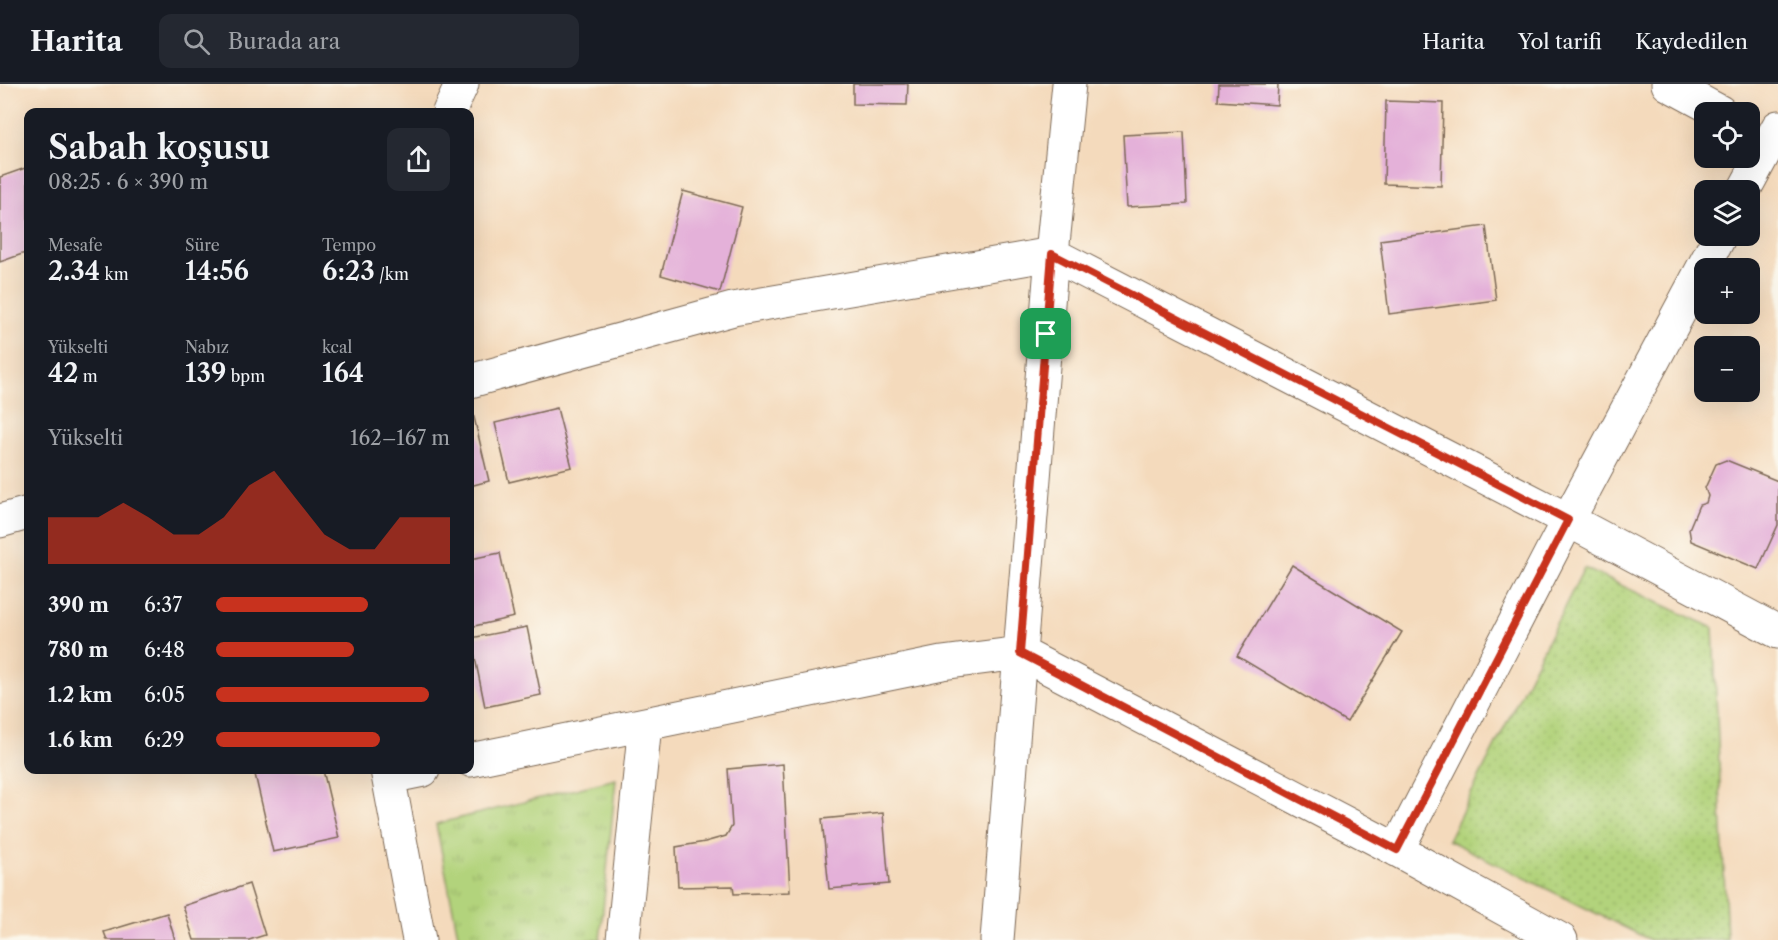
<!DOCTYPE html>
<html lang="tr">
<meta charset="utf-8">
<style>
body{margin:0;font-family:"Libre Caslon Text",serif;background:#242831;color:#f1f3f6;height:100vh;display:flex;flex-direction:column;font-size:22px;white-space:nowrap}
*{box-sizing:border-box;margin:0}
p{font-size:20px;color:#9ea1a6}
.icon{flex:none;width:33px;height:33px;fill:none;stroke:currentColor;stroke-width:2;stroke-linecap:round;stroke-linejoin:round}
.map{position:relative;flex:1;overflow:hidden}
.side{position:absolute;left:24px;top:24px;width:450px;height:666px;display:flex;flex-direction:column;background:#171b24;border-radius:12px;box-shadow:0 6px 24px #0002}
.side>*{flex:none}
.tools{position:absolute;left:1694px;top:18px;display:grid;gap:12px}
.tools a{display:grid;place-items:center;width:66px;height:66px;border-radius:12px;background:#171b24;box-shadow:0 6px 24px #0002;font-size:30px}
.pin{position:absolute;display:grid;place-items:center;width:51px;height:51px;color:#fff;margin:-26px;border-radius:12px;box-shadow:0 3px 9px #0006}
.round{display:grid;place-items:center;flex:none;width:63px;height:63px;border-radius:12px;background:#242831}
.summary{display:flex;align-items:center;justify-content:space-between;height:102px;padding:0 24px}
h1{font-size:33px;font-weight:600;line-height:45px}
.metrics{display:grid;grid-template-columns:repeat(3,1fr);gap:9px;height:102px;padding:6px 24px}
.metrics div{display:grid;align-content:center}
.metrics b{font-size:26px;font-weight:600}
.metrics small{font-size:16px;font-weight:400}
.metrics p{font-size:16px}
.chart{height:168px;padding:12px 24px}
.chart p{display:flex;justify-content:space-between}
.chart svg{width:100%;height:108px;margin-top:6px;fill:#c8321e;opacity:.7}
ul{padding:0 24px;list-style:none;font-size:20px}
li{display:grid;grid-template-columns:96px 72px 1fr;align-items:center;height:45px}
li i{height:15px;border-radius:8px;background:#c8321e}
header{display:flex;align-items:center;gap:36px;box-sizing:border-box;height:84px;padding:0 30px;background:#171b24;border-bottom:2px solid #363941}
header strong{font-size:28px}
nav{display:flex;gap:33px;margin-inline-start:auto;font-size:21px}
.search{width:420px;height:54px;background:#242831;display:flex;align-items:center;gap:15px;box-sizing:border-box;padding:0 21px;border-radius:12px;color:#9ea1a6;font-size:22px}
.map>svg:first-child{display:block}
</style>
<header>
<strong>Harita</strong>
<div class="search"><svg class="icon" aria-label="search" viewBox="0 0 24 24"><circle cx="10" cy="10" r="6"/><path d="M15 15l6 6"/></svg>Burada ara</div>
<nav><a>Harita</a><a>Yol tarifi</a><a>Kaydedilen</a></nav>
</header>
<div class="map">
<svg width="1778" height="856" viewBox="0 0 1778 856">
<defs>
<pattern id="grass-dots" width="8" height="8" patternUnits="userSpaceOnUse" patternTransform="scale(1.5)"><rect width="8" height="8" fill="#b2d37b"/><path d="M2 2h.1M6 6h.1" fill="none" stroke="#9ab56a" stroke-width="1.8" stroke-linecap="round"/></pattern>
<pattern id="park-tufts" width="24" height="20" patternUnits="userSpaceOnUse" patternTransform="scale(1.5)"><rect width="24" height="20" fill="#b2d37b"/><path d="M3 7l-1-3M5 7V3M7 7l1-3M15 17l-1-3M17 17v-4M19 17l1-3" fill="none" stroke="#9ab56a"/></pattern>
</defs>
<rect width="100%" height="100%" fill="#fbf7ec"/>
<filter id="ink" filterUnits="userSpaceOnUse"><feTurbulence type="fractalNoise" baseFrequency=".0167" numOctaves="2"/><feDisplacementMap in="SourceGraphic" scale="12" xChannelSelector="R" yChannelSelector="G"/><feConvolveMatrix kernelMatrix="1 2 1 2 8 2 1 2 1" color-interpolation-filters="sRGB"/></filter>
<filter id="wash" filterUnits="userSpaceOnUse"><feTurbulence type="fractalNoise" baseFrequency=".008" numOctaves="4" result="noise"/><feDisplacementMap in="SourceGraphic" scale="24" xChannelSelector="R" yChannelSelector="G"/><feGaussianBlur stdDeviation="1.35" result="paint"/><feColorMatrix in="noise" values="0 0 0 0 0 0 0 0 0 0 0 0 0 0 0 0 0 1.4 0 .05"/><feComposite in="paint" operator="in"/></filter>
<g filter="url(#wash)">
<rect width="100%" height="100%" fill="#f4dabc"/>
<path fill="url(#grass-dots)" stroke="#767e4c" stroke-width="1.5" d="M1584,484L1713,544L1727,856H1650L1448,756Z"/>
<path fill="url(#park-tufts)" stroke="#767e4c" stroke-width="1.5" d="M616,695L600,856H459L436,740Z"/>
<g id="blocks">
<path fill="#e4b1d9" d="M853,0H908L907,21L853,20Z
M1219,0H1278L1277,21L1218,17Z
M1386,17L1443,19L1441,102L1384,100Z
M1184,48L1187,120L1127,123L1123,51Z
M28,83V168L0,178V93Z
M683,107L742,123L720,208L661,191Z
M1486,142L1496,216L1389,230L1380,156Z
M557,324L572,383L509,398L495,339Z
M473,329L489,397L470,402V330Z
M1726,376L1778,397V441L1758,485L1691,457L1689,445L1699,421L1706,419L1708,412L1705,404L1716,380Z
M500,469L514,533L470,543V475Z
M1292,481L1402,548L1347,638L1237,572Z
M527,543L541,611L485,623L471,554Z
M783,680L790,808L734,810L733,802L678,803L676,763L705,758L726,752L732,742L728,685Z
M254,686H323L339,754L273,768Z
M883,729L889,800L829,805L822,735Z
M249,800L265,851L249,856H194L183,822Z
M167,829L175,856H107L104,848Z"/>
</g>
</g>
<g filter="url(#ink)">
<use href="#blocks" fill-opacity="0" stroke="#7c6855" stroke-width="1.5"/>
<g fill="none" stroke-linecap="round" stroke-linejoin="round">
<defs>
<path id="minor" d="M1668,0L1720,28
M449,28L462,0
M1744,106L1778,43
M470,297L733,225L1052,170L1568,436L1778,548
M0,437L28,429
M470,676L942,579L1020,569L1397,766L1561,856
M387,686L419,856
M389,693L423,686
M1397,766L1568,436L1720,152
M623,856L645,640
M997,856L1052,170L1069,0"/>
</defs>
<use href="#minor" stroke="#7c6855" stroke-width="35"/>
<use href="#minor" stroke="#fff" stroke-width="33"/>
</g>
</g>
<g fill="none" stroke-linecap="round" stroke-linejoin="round" filter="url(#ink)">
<defs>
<path id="route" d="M1052,170L1568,436L1397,766L1020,569Z"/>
</defs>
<use href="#route" stroke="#fff" stroke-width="12"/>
<use href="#route" stroke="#c8321e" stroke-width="8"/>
</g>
</svg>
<div class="tools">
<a><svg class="icon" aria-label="locate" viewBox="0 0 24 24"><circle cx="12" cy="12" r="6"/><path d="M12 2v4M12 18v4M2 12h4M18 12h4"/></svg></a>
<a><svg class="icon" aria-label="layers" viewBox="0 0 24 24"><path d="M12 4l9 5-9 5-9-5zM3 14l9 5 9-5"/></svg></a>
<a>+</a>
<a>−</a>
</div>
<div class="pin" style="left:1046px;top:250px;background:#1e9e55"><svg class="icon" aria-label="arrive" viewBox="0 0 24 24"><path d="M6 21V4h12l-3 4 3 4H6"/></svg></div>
<section class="side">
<div class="summary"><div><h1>Sabah koşusu</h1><p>08:25 · 6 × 390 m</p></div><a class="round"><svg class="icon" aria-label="share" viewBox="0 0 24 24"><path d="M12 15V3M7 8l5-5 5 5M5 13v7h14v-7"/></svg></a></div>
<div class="metrics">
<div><p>Mesafe</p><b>2.34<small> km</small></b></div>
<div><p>Süre</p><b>14:56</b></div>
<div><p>Tempo</p><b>6:23<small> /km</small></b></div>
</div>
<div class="metrics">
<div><p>Yükselti</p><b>42<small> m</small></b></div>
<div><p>Nabız</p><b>139<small> bpm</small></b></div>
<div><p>kcal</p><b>164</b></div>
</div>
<div class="chart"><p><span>Yükselti</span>162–167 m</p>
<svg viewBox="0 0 160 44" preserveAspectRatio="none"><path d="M0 44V25L10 25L20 25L30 19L40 25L50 32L60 32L70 25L80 12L90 6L100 19L110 32L120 38L130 38L140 25L150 25L160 25V44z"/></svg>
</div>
<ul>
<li><b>390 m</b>6:37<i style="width:65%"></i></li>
<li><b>780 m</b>6:48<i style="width:59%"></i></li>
<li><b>1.2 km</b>6:05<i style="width:91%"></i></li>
<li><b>1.6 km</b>6:29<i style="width:70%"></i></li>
</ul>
</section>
</div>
